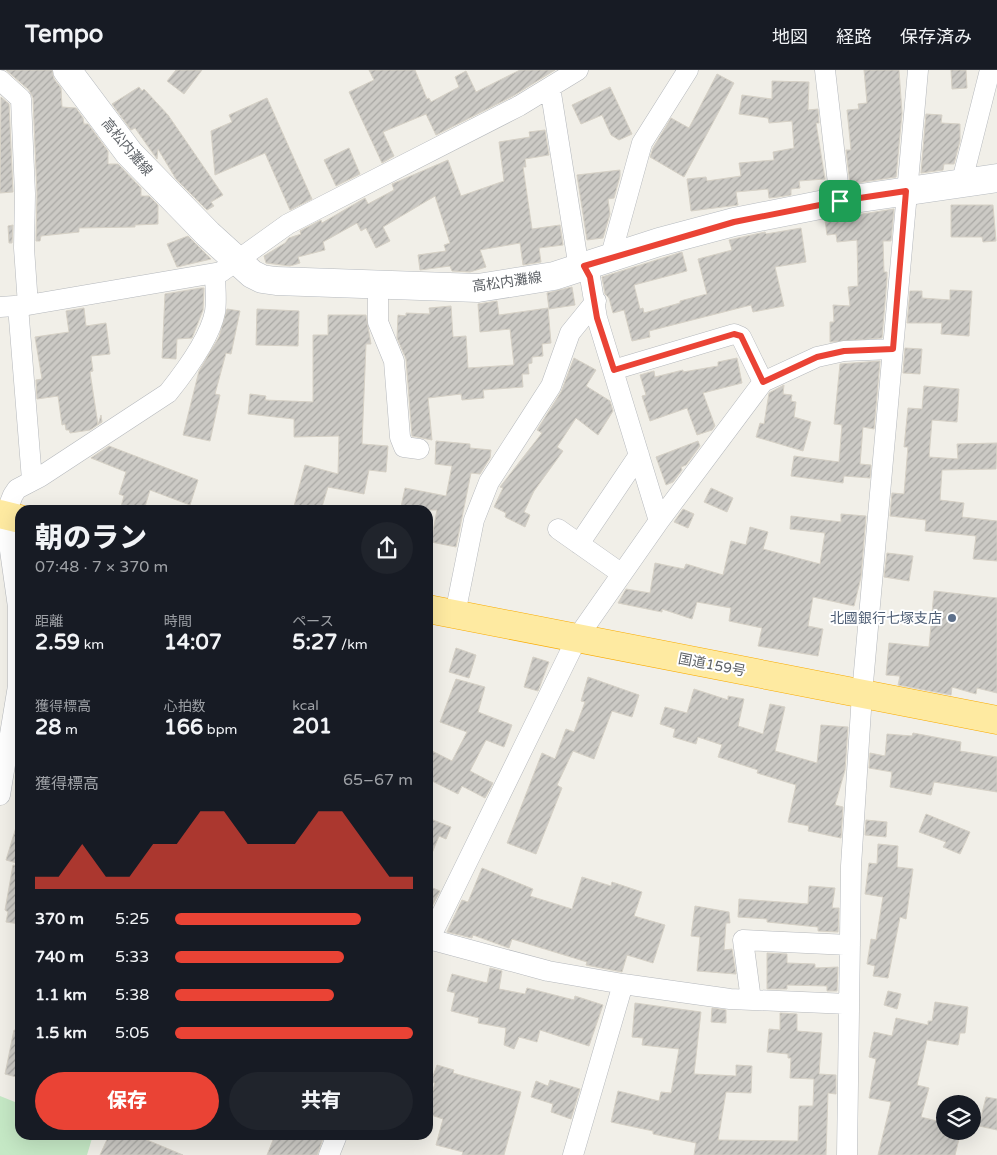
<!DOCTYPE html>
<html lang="ja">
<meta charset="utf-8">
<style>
body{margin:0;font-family:"Varela Round","Noto Sans JP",sans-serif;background:#20242c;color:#f1f3f6;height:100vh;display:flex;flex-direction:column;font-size:19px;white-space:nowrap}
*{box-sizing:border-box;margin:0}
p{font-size:16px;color:#9ea1a6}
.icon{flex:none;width:28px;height:28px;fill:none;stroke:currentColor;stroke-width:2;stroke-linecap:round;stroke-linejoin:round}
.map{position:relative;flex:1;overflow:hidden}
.sheet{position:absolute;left:15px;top:435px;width:418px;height:635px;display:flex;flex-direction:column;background:#171b24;border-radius:15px;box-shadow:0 5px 20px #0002}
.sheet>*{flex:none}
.tools{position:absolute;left:936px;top:1025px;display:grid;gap:10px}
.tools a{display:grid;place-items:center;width:45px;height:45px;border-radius:50%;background:#171b24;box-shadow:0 5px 20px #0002;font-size:25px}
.pin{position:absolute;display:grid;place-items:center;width:42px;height:42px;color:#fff;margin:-21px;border-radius:10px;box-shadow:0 2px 8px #0006}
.round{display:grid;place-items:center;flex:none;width:52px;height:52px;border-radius:26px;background:#20242c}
.overview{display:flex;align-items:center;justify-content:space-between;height:85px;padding:0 20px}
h1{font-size:28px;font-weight:800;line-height:38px}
.figures{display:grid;grid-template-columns:repeat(3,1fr);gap:8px;height:85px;padding:5px 20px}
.figures div{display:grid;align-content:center}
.figures b{font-size:21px;font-weight:800}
.figures small{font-size:14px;font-weight:400}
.figures p{font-size:14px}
.chart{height:140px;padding:10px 20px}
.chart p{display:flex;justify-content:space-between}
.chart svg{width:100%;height:90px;margin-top:5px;fill:#ea4335;opacity:.7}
.button{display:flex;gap:10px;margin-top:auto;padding:10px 20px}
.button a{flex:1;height:58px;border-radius:30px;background:#ea4335;color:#fff;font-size:20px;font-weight:800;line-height:58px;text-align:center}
.button a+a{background:#20242c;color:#f1f3f6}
ul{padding:0 20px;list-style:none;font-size:16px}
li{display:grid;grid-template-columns:80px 60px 1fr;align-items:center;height:38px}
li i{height:12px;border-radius:6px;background:#ea4335}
header{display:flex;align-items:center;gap:30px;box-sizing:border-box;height:70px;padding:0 25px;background:#171b24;border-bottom:1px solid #363941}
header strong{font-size:24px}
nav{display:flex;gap:28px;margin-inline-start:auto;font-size:18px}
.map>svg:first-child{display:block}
</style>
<header>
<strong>Tempo</strong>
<nav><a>地図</a><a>経路</a><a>保存済み</a></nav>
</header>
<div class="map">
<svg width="997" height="1085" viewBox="0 0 997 1085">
<defs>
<pattern id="building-hatch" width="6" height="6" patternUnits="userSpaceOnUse" patternTransform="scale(1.25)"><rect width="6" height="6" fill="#cccac5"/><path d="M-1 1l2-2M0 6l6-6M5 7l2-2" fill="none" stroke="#a9a8a4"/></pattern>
</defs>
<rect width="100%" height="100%" fill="#f1efe8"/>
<path fill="#c5e8c5" d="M0,1026L20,1034V1065H93L87,1085H0Z"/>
<path fill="url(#building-hatch)" stroke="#d6d1c6" d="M6,0H52L54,9L61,18L62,37L76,38L83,48L84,54H88L108,81V94H118L141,118V126H149L158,135V154L135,155V157L79,158V162L41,166L40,171H36L37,124L33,28L29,20Z
M176,0H202L184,24L167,11Z
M369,0H415L427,29L429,28L431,32L459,17L455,7L466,1L476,22L520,0H555L513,26L436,65L426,44L383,62L394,86L382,93L349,22L374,10Z
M864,0H899L902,43L896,107L850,114L846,80H851L847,40L859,39L858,34L867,33Z
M951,0H966L967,18L952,19Z
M717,4L734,13L684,107L650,87L653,78L671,48L689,58Z
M772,11L809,12L808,40L818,39L819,53H816L825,109L799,111L800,118L791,119V125L778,127L769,128L768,119L736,122L738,135L691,141L687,109L706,107L707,111L741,106L739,93L774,90L773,82L794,78L792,51L769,53L768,48L739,44L742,25L772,29Z
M139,17L142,21L144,19L168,45L223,125L211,132L214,136L207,140L176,109L158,79L157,89L135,58L131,60L112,34Z
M610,17L632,64L619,70L611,65L602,45L581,54L572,35Z
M1,27L9,34L13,122L0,123Z
M267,28L312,129L290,140L265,83L215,105L211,61L232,52L229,45Z
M926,44L942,45L941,53L960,54V71L954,94H944L943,100L921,103Z
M545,60L549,85L525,89L526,97H523L532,159L560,155L563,175L539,178L541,192L523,195L520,173L480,180L486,197L470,202L452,201L450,196L420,200L418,185L446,181L444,175L450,173L435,126L383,157L390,171L376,178L366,158L361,161L357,153L323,172L325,180L298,187L300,193L290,196L266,193L264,186L285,173L289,168L301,164L300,161L321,150L322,153L365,128L368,134L394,120L392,114L448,90L461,126L504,111L499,72L530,67L529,62Z
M349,78L360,104L336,116L324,90Z
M620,100V106L614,128L608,129L610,144L603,168L587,170L577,105Z
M951,135H993L996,171L983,172L982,167H951Z
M894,139L891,171H883L884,202H887V208L882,268L830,272V252H834L833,235L850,236L848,217L858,216L857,170L837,172L836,164L827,165L825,150Z
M13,155L12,173H9L8,156Z
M801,158L806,192L775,197L784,236L753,242L751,235L649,261L650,267L632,271L624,240L613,243L609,228L605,224L602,207L682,182L687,201L634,215L640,239L643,238L644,243L680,233V231L707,224L698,189L732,180L729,170L765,162L766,164Z
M188,166L211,189L177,197L167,174Z
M572,217L575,235L549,239L547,223Z
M201,218H204L203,240L192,268L177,269L176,289L162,288L165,224Z
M950,220L972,221L969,266L941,264L942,253H907L910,221H922V228L950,230Z
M497,231L499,245L548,238L551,273L542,274L543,286L532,287V293L528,294L529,304H522L523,317L483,320L484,328L462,330L461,324L428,328L432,370L412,366L406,289L397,268L398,245L406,246V243L430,244L429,238L451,236L453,267L466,266L468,298L514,295L510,259L480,262L478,234Z
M84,238L86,256L106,253L110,284L91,286L93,301L90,302L98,355L101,345L102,352L90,360L70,363L69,360H66L65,354L62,355L58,326L37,329L36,310L42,309L35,267L69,262L66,241Z
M227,239L240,241L231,284L226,283L215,324L220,325L210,371L183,365L199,301L219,267Z
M257,239L299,241L298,276L256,275Z
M328,245H366L371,274H366L362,374L388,376L386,402L369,400L364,424L328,417L321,440H293L305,395L338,404L339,366L294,367V349L248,344L250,324L266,326L265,330L313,332V265H328Z
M905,278L922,279L920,304L903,303Z
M574,288L596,300L586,316L610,331L613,341L598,365L576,348L557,377L563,381L534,421L524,442L530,445L525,457L505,447L506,443L494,437L503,418L500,417L542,363L537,360L561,322Z
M737,288L742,313L703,323L715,356L712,360L697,365L687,338L650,351L642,326L646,325L640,305L654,301L655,307L683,300V302L718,296V292Z
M880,291L874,359L863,357L860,394L871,395L870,408L844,406L843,413L791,406L794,386L839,392L842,355L834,354L840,294Z
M784,315L783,324L792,325L791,331L796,332L794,347L811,352L803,381L756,367L760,353L764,354L769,323Z
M924,316L959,319L957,352L932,350L929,387L958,389L957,374L997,373L996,399L942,400L940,430L964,433L962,447L997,451V491L973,489L976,466L925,461L926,450L890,446L892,423L904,424L908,377H904L908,338L922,339Z
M436,371L470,374V378L491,380L490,388L480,404L471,403L456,477L431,472L437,440H418L401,437L405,418L446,426L452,396L435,394Z
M698,371L700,376L686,395L681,397L682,400L673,412L666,415L656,387Z
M109,376L198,410L190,435L150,420L144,440H120L124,426L119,424L126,402L91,388Z
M711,418L733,428L727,442L704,432Z
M683,439L694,444L688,458L674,452Z
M841,444L866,446L861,507L854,536L813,527L808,556L823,559L818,586L758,576L762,558L729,551L731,538L697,532L692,549L662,539V542L618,533L626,519L650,523L655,493L684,499L686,494L723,505L731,471L746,475L750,457L768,462L763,479L820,494L825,463L790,459L791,446L841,452Z
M887,483L913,486L909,511L884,507Z
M934,521L997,528V623L977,618L976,624L952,617L951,625L898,615L900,606L886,605L889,573L929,577Z
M456,578L476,585L469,608L449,602Z
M533,587L549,592L538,621L524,617Z
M588,607L639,625L632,647L612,641L594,689L573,681L557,715L562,718L536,784L507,773L542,683L555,689L566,659L574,662L585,632L581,631Z
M456,609L485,617L478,642L512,655L504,677L486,670L470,701L493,713L485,728L462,716L458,724L428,709V679L452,691L467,662L440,652Z
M694,619L728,630V626L744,629L738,656L763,664L770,634L785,637L775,681L817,693L821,655L848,657L845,700L835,735L843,737L841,768L808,761L809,756L788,752L796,715L757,703L758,700L718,687L722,675L698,667L696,674L673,667L675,659L660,654L665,637L687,643Z
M913,663L961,672L960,681L997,687V722L934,712L931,725L890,717L892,702L869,698L870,683L885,686L887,664L912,666Z
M926,744L970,762L960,784L943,777L946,772L919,762Z
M428,748L451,757L446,769L439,766L428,793Z
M866,750L887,752L886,767L865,765Z
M17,754H20V794L6,790Z
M878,774L898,776L897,797L913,799L906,849L900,847L888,908L873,906L875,896L867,894L871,869L876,870L883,827L865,824L869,793L877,794Z
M13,795L20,796V854L6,852L8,842L5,840Z
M482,798L533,819L530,826L572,839L582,807L611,816L612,812L642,822L634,846L665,855L653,893L627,885L622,902L591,896L586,895L587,892L512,869L509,878L473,865L472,868L447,862L462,830L468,832Z
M428,816L440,821L428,844Z
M809,816L835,818L832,838H839L838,862L818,861V857L767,852V849L738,847L739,829L808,834Z
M695,836L729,842L730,853H726L724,880L732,879L736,904L697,901L700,867L691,866Z
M767,883L787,884V893L815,894V898L838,897L837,921H827V916L787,915V919H767Z
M490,898L502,901L499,919L525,924L527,918L574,930L575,926L603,935L589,976L540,960L537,972L519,967L514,979L504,975L506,958L478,953L479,948L451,941L455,923L447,921L452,904L487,913Z
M888,921L901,924L897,939L884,935Z
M935,932L968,937L965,963H960L958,975L927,970L917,1015L929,1018L921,1047L945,1053V1061H961L955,1085H878L891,1032L869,1028L876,989L869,987L874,962L892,966L896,948L928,955V951H932Z
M635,933L701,942L694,1004L736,1006V995L752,996L751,1023L726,1022L718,1070L798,1071L799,1036H813L814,1009L790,1008L791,988H788V984L767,982L769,959L780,960V943L797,944V961L822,963L819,1004L836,1005V1024L828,1023L826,1085H694L696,1073L653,1064V1061L611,1052L618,1021L659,1031L661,1022L671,1023L679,979L642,975L643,968L632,967Z
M712,938L726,940V953L711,952Z
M14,960L20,961V1008L5,1004Z
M437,995L454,1000L453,1003L521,1022L504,1085H462L463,1082L436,1075L443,1049L428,1044V1038L435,1013L431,1012Z
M550,1010L580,1019L571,1049L551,1042L553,1034L531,1027L536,1011L548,1016Z
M986,1027L997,1029V1060L979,1056Z
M109,1065H135L183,1085H100Z
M275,1065H322L324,1066L317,1085H267Z"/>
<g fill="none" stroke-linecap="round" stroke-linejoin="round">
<defs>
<path id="minor" d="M825,0L840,131
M0,10L21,29L25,124L24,178L28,235
M962,111L990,0
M613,187V178L642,73L688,0
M378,216V252L394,291L400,367L404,377L419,379
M18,236L32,410
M0,237L28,235L221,202L288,154L519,36L578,0
M613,300L734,264L741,267L763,312
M659,451L763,312L817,287L844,281L893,279
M558,459L622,504
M579,474L639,385
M455,544L474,450L489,412L551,316L570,263L596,231
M0,725L18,616V537L5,445L13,425L17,419L40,407L168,323C184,303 210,268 215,242C217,230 215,216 215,203
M429,869L548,901L623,914L730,929L849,934
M428,872L577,568L659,451L597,248L590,207L577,186L550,17
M751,930L743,870L850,875
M329,1085L337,1065
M573,1085L623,914
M847,1085L851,796L862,624L918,0"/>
<path id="secondary" d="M67,0L129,83L208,164L252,204L262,209L276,211L478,218L554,206L659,172L734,152L840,131L997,108"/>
<path id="trunk" d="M0,444L20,449
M428,539L997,650"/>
</defs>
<use href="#minor" stroke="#b5b8bc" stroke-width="21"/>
<use href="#secondary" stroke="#b6babf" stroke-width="29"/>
<use href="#trunk" stroke="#f9ab00" stroke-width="29"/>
<use href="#minor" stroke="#fff" stroke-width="20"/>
<use href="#secondary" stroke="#fff" stroke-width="28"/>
<use href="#trunk" stroke="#feeaa1" stroke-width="28"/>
</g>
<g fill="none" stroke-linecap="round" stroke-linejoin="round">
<defs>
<path id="route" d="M906,121L893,279L844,281L817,287L763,312L741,266L734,264L614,300L597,248L590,207L584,196L734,152L840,131Z"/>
</defs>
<use href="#route" stroke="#fff" stroke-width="10"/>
<use href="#route" stroke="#ea4335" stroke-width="6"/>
</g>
<circle fill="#5c6f8a" stroke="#fff" stroke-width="2" cx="952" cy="548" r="5"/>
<g text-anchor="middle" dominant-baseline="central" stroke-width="4" stroke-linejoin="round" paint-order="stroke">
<g font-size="14" fill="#5f6368" stroke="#fff">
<text transform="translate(127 77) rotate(50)">高松内灘線</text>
<text transform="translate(507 212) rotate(-8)">高松内灘線</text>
<text transform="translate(712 595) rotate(11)">国道159号</text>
</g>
<g font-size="14" fill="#4e5e75" stroke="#fff" text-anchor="end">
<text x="942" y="548">北國銀行七塚支店</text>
</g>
</g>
</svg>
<div class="tools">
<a><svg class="icon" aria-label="layers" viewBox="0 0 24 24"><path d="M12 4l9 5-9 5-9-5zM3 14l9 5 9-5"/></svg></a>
</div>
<div class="pin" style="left:840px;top:131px;background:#1e9e55"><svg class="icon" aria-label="arrive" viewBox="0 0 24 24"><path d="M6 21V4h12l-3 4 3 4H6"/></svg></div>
<section class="sheet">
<div class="overview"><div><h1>朝のラン</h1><p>07:48 · 7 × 370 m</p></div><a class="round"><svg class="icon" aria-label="share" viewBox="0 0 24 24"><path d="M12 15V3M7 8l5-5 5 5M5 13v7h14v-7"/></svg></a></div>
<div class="figures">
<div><p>距離</p><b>2.59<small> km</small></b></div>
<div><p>時間</p><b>14:07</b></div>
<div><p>ペース</p><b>5:27<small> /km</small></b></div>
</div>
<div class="figures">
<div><p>獲得標高</p><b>28<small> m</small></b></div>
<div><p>心拍数</p><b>166<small> bpm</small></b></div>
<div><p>kcal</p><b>201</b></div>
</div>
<div class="chart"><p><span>獲得標高</span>65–67 m</p>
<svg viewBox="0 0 160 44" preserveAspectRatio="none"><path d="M0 44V38L10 38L20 22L30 38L40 38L50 22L60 22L70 6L80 6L90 22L100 22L110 22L120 6L130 6L140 22L150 38L160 38V44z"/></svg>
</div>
<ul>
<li><b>370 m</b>5:25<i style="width:78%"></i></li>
<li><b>740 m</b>5:33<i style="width:71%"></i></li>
<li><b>1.1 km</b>5:38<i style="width:67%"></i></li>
<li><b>1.5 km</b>5:05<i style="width:100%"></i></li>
</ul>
<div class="button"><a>保存</a><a>共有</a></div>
</section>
</div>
